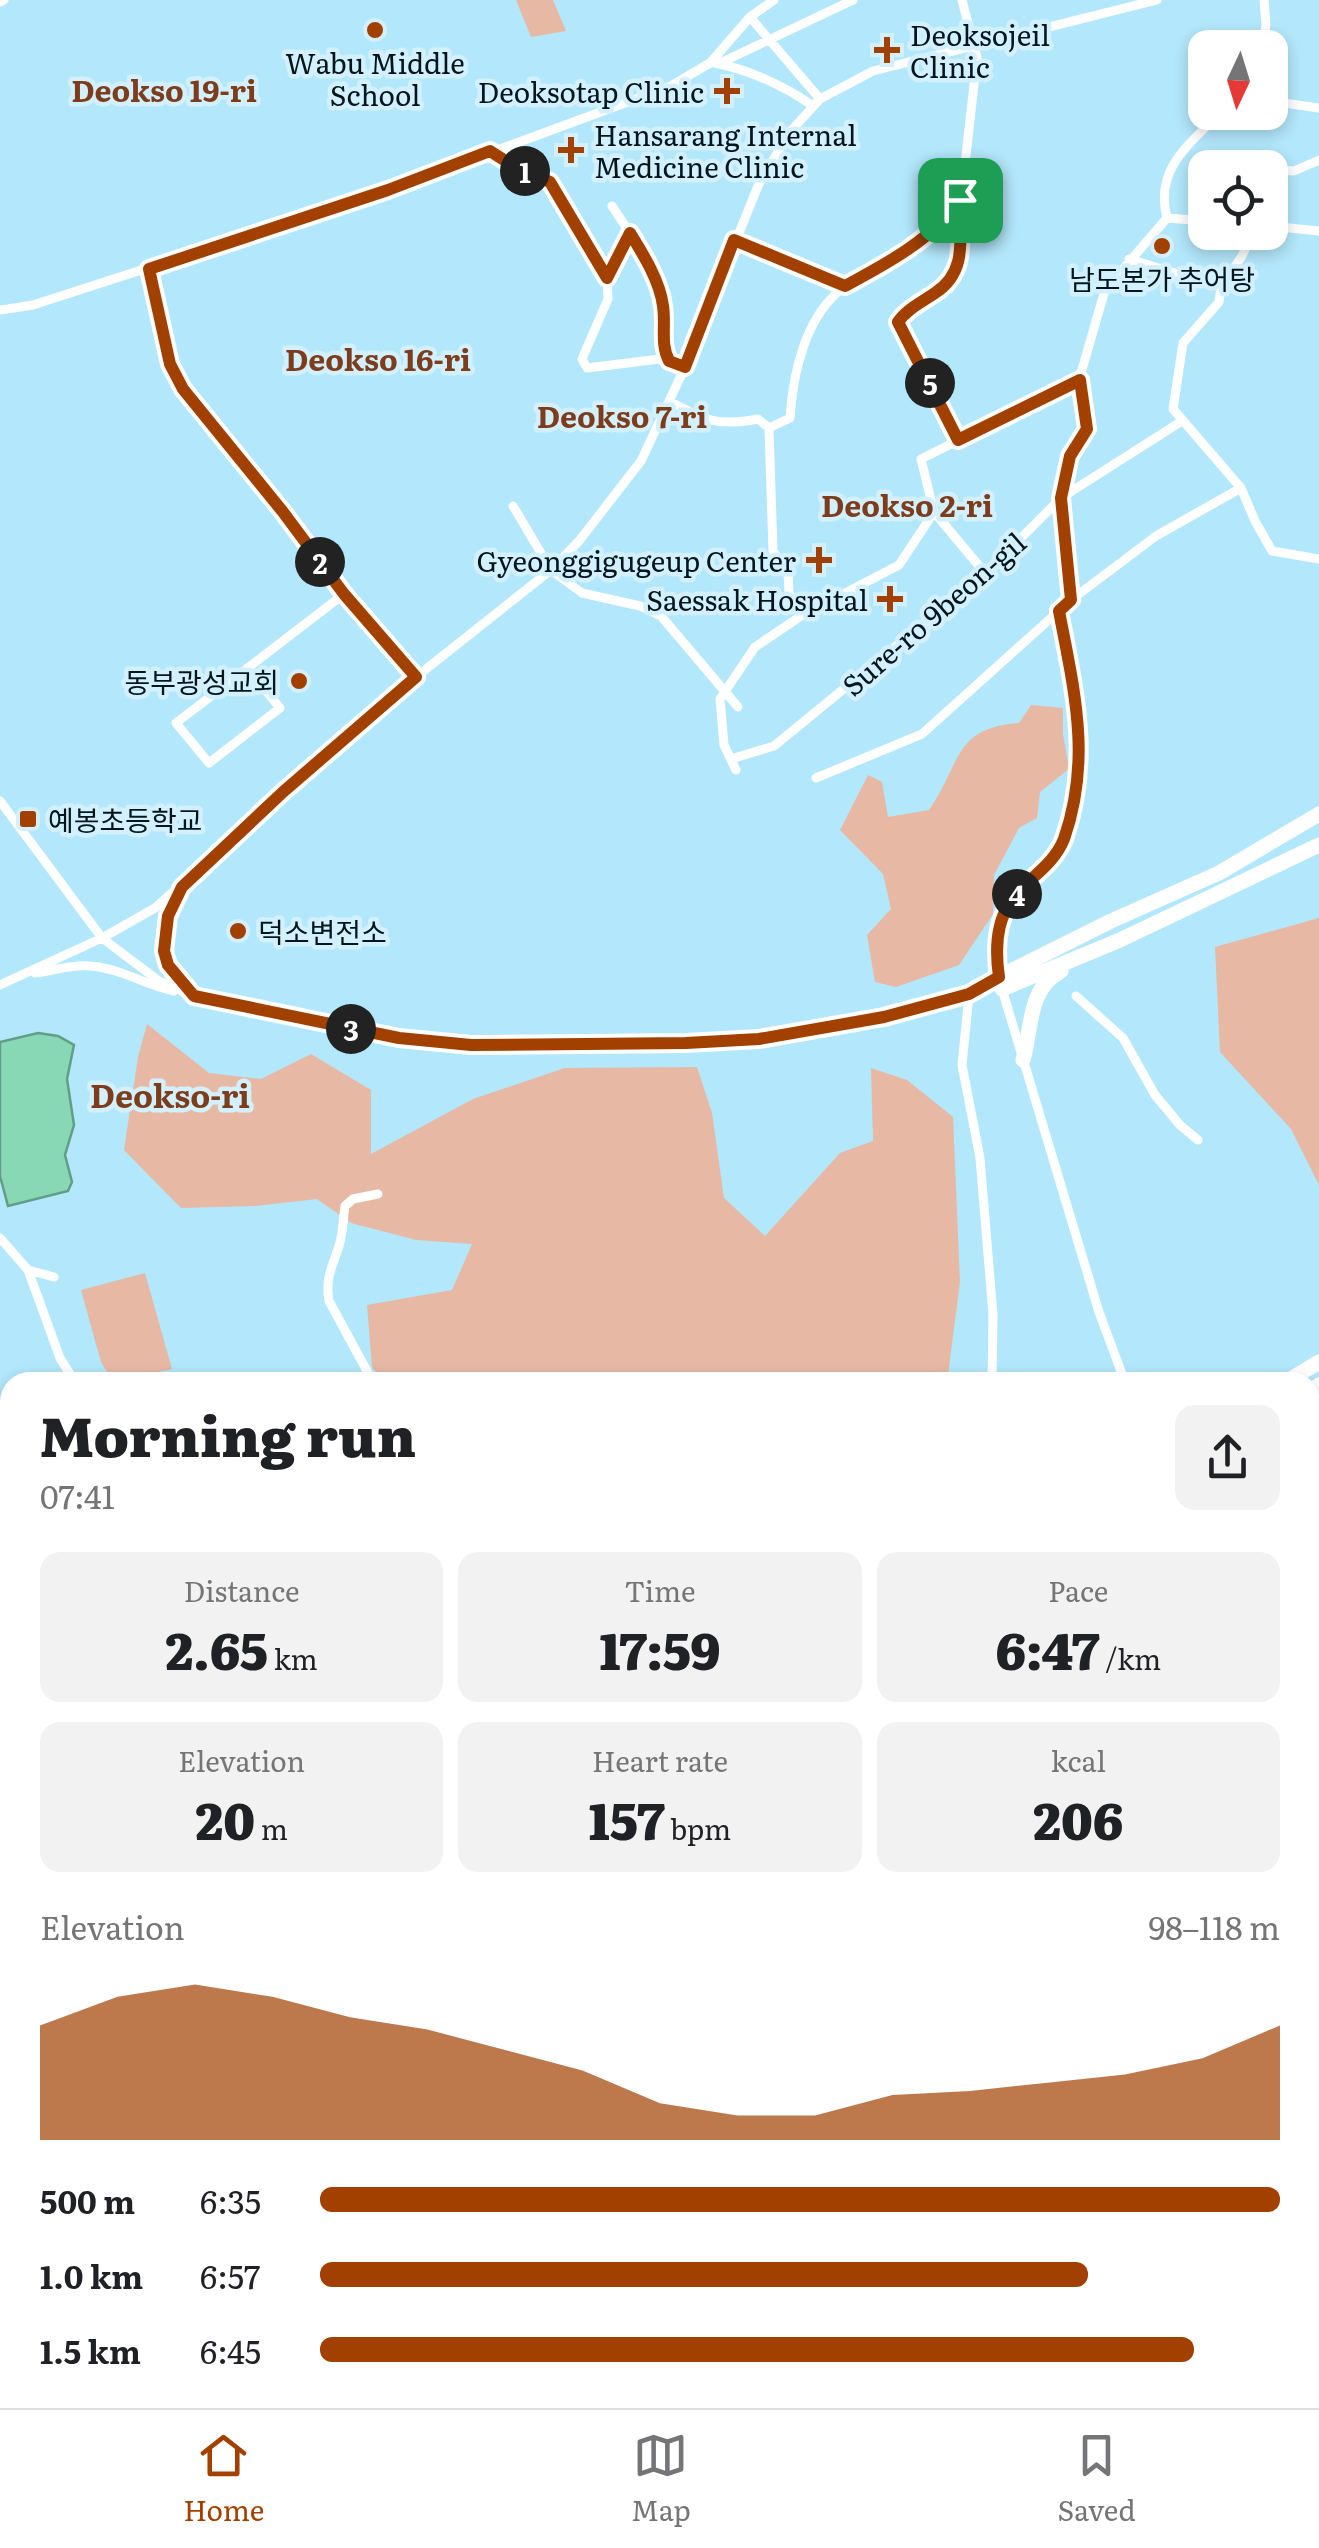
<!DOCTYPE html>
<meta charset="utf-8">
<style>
body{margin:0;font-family:Literata,"Noto Sans KR",serif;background:#f2f2f2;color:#202124;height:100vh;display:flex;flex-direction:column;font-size:38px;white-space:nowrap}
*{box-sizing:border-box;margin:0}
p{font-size:32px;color:#757577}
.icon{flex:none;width:55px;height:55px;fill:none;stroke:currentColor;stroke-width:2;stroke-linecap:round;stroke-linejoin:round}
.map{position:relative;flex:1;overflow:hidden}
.sheet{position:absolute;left:0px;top:1372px;width:1320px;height:1038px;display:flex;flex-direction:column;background:#fff;border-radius:30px 30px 0 0;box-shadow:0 5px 15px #0003}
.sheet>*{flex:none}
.needle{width:65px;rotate:184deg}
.buttons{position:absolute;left:1188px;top:30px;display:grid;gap:20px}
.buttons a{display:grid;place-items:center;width:100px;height:100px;border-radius:20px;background:#fff;box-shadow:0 5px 15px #0003;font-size:50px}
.pin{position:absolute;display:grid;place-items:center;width:85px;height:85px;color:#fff;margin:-42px;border-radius:20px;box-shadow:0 5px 15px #0006}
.km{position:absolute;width:50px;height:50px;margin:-25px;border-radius:50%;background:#222;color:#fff;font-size:28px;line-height:50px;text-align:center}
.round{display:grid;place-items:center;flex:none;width:105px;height:105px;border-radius:20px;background:#f2f2f2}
.head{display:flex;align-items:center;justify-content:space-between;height:170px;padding:0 40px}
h1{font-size:55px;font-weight:800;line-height:75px}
.figures{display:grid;grid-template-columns:repeat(3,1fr);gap:15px;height:170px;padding:10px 40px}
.figures div{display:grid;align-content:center;border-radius:20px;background:#f2f2f2;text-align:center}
.figures b{font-size:50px;font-weight:800}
.figures small{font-size:28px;font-weight:400}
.figures p{font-size:28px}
.chart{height:280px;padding:20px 40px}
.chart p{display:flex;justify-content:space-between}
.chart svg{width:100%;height:180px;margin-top:10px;fill:#a24000;opacity:.7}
ul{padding:0 40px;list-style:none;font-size:32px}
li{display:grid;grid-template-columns:160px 120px 1fr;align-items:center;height:75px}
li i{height:25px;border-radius:12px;background:#a24000}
.dock{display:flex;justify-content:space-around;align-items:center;height:140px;border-top:2px solid #e0e0e0;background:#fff;font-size:28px;color:#757577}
.dock a{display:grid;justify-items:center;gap:5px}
.dock .selected{color:#a24000}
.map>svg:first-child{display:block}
</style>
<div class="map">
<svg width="1319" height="2408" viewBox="0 0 1319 2408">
<rect width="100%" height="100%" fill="#b3e7fb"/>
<path fill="#e7b8a4" d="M516,0H553L566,31L531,37Z
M1031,705L1063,708V734L1069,769L1040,792L1037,818L1019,828L994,875L993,914L959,965L896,987L875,982L867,935L891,909L883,874L840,830L868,775L882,782L888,817L929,810C961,764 953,728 1019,723Z
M1319,918V1185L1291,1129L1220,1052L1215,947Z
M147,1024L209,1073L261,1079L311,1054L371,1090V1154L473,1099L565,1068L697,1067L712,1113L724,1198L765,1236L840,1153L873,1141L871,1068L907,1080L953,1117L960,1282L947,1382H384L372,1367L367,1305L452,1290L472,1244L416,1240L351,1223L317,1199L255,1206L181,1208L124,1150L138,1057Z
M145,1273L172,1369L113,1382L101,1362L81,1290Z
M1319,1632V1936L1310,1937V1636Z
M0,1648L10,1650V2057L0,2060Z
M1319,2126V2323L1310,2322V2130Z
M10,2274V2400H45L40,2408H0V2284Z
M152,2400H434L433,2408H155Z
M708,2400H1146L1151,2408H706Z"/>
<path fill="#88d8b5" stroke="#609e87" stroke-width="2.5" d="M38,1033L58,1036L74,1045L67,1079L74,1125L65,1155L72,1182L68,1191L8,1206L0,1176V1042Z"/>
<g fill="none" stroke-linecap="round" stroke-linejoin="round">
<path stroke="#609e87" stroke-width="2.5" d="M1310,1481L1319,1476"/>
<path stroke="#fff" stroke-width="9" d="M0,2L4,0
M750,17L820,99
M1262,48L1266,25L1264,0
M715,63C749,70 784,86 813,106
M718,64L853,0
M1270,101L1319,108
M490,151L515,167L550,181L607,278L630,233L612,206
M1270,175L1276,170L1294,171L1319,160
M1167,218L1205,221
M1270,226L1319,231
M1253,232L1242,256L1221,287L1219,302L1183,343L1173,409L1241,488L1255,521L1272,551L1319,559
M630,233C643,254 660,281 663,306C666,326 660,343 669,361L685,367
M734,240L845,286
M1129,259L1221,287
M149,269L169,364L183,389L283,512L344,594L416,677
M607,278L608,299L582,359L587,368L668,358
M0,310L33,305L389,190L671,86L710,63L750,17L774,0
M669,401C705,420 717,427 758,419L769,428
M958,440L898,323L914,307L949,284L958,268L962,250L961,200L977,58L962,0
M513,506L551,570L582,593L640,606L661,616L738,707
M934,512L985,573
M1071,600L1061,498L1182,421
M1059,611C1066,647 1079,687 1080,724C1082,761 1076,801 1064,837C1058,857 1042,871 1026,884C994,911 993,950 1002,989L1099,1312L1125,1382
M801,616L789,593L788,573L773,551L769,428L790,418C793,373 805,316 844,287C854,279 867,275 878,268C908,251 940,229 961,200
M247,668L280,708L209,763L176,723L344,594
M731,759L774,746L989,570L1061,498L1069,456L1087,429L1079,380L1105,290L1167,218C1154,168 1190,144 1221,112
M736,770L724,745L720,699L755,647L801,616L899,565L934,512L921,459L1079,380
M816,778L922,734L1071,600L1156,536L1241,488
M0,801L102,938L159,981L194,996L399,1038L471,1045L687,1043L759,1039L822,1030L942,1003L969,995L999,977
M180,891C157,941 158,951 192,994
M35,973C54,971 70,964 90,966C120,968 145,985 174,991
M0,985L102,938L155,908L313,765L416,677L551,570L579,541L641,461L685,367L758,186L789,133L820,99L873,71L1157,0
M969,995L962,1065L980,1158L993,1315L992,1382
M1076,996L1123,1038L1155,1095L1180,1125L1198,1140
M0,1238L28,1270L54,1277
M28,1270L60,1358L75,1382
M373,1382L329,1301C325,1279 332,1267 339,1246C343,1234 343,1219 345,1206L353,1199L378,1194
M0,2071L10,2068
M0,2220L10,2216
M645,2408L646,2400"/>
<path stroke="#fff" stroke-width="11" d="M0,1521L10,1526
M1310,1557L1319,1553
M1310,1574L1319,1570
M1310,2372L1319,2374
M1166,2400L1171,2408"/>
<path stroke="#fff" stroke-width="15" d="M999,977L1111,921L1219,873L1319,814
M1002,989L1120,940L1319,845
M1023,1060C1032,1027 1028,988 1061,971
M1286,1382L1319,1362
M1310,1390L1319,1385
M1310,1406L1319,1401
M0,1586L10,1588
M0,1608L10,1610"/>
</g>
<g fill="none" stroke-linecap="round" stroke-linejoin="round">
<defs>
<path id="route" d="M490,151L515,167L550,182L607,278L630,233C643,254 660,281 663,306C666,326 660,343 669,361L685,367L734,240L845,286C886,264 933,239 960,200C959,236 969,271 935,293C922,302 907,309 898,322L958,440L1080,380L1087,429L1070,456L1061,498L1071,600L1059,611C1074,690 1092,759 1064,839C1056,859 1040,871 1025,885C997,910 994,942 999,977L969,994L884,1017L759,1039L686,1043L471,1045L399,1038L194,996L168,965L164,951L168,916L182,887L283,792L416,677L344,594L283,512L183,389L170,364L149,269L388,190Z"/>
</defs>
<use href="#route" stroke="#fff" stroke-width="20"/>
<use href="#route" stroke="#a24000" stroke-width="12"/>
</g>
<g fill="#a24000" stroke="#d2f0fd" stroke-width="4">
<circle cx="375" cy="30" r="10"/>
<path d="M882 35h10v10h10v10h-10v10h-10v-10h-10v-10h10z"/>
<path d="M722 76h10v10h10v10h-10v10h-10v-10h-10v-10h10z"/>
<path d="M566 135h10v10h10v10h-10v10h-10v-10h-10v-10h10z"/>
<circle cx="1162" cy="246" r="10"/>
<path d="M814 545h10v10h10v10h-10v10h-10v-10h-10v-10h10z"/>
<path d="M885 584h10v10h10v10h-10v10h-10v-10h-10v-10h10z"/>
<circle cx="299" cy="681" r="10"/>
<rect x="18" y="809" width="20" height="20" rx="5"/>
<circle cx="238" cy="931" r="10"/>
</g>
<g text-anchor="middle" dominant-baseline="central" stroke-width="9" stroke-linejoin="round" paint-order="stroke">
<g font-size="28" fill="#03161d" stroke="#d2f0fd" text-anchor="start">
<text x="910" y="34">Deoksojeil<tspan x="910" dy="32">Clinic</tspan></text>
<text x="375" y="62" text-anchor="middle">Wabu Middle<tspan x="375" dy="32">School</tspan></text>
<text x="704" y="91" text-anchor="end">Deoksotap Clinic</text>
<text x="594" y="134">Hansarang Internal<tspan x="594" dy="32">Medicine Clinic</tspan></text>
<text x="1162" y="278" text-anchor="middle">남도본가 추어탕</text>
<text x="796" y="560" text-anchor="end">Gyeonggigugeup Center</text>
<text x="868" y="599" text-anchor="end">Saessak Hospital</text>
<text x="279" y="681" text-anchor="end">동부광성교회</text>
<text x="48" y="819">예봉초등학교</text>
<text x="258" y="931">덕소변전소</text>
</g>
<g font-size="28" fill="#03161d" stroke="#d2f0fd">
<text transform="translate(933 613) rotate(-41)">Sure-ro 9beon-gil</text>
</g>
<g font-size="30" font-weight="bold" fill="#7d3d1d" stroke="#d2f0fd">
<text x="164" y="89">Deokso 19-ri</text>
<text x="378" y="358">Deokso 16-ri</text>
<text x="622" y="415">Deokso 7-ri</text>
<text x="907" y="504">Deokso 2-ri</text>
</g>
<g font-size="32" font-weight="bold" fill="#7d3d1d" stroke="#d2f0fd">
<text x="170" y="1094">Deokso-ri</text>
</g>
</g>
</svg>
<div class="buttons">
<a><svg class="needle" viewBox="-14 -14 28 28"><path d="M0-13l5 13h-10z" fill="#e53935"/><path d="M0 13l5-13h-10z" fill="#757577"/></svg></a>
<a><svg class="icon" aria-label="locate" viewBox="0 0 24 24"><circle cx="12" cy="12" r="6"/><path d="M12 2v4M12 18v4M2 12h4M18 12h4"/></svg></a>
</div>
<div class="pin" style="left:960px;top:200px;background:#1e9e55"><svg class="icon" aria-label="arrive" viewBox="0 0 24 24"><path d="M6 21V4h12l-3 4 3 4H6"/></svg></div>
<b class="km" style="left:525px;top:171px">1</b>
<b class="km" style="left:320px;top:562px">2</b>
<b class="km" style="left:351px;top:1029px">3</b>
<b class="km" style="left:1017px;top:894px">4</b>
<b class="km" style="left:930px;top:383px">5</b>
<section class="sheet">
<div class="head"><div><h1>Morning run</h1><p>07:41</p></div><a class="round"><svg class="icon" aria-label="share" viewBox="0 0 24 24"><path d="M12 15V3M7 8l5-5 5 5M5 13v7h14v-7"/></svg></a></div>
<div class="figures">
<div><p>Distance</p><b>2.65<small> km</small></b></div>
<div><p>Time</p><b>17:59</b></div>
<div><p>Pace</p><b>6:47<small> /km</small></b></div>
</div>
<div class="figures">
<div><p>Elevation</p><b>20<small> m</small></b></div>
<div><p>Heart rate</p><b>157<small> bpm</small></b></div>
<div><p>kcal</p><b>206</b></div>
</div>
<div class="chart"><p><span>Elevation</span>98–118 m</p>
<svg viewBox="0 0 160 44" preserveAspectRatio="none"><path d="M0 44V16L10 9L20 6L30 9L40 14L50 17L60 22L70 27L80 35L90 38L100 38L110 33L120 32L130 30L140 28L150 24L160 16V44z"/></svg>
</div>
<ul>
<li><b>500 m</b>6:35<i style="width:100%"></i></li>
<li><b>1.0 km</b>6:57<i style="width:80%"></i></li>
<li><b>1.5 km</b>6:45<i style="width:91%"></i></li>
</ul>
</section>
</div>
<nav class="dock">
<a class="selected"><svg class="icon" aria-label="home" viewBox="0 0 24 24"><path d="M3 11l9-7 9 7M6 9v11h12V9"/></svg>Home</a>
<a><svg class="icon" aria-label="map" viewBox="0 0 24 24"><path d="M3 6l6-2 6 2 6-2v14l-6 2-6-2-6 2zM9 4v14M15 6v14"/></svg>Map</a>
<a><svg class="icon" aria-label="saved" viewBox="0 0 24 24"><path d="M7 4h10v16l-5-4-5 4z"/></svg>Saved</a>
</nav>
